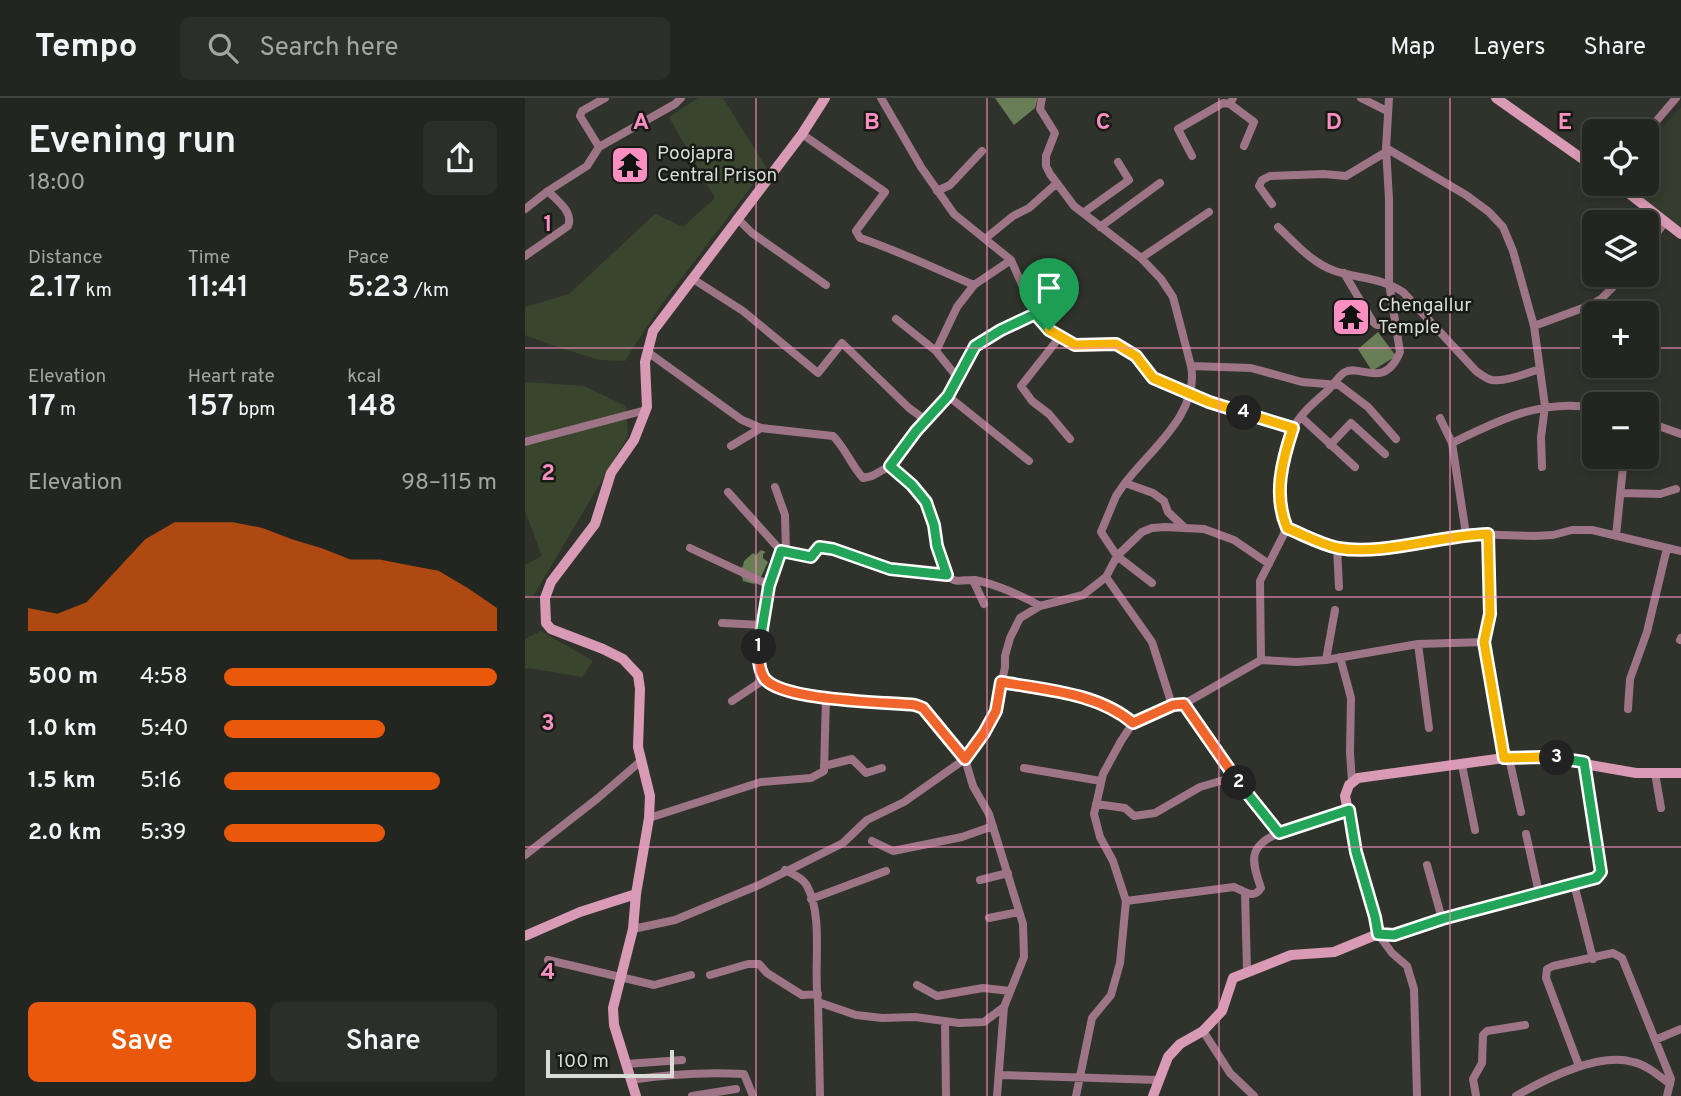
<!DOCTYPE html>
<meta charset="utf-8">
<style>
body{margin:0;font-family:Overpass,sans-serif;background:#2b2e29;color:#f1f3f6;height:100vh;display:flex;flex-direction:column;font-size:26px;white-space:nowrap}
*{box-sizing:border-box;margin:0}
p{font-size:23px;color:#a3a5a5}
.icon{flex:none;width:38px;height:38px;fill:none;stroke:currentColor;stroke-width:2;stroke-linecap:round;stroke-linejoin:round}
.map{position:relative;flex:1;overflow:hidden}
.details{display:flex;flex-direction:column;background:#232620;width:525px}
.details>*{flex:none}
.buttons{position:absolute;left:1057px;top:21px;display:grid;gap:14px}
.buttons a{display:grid;place-items:center;width:77px;height:77px;border-radius:10px;background:#232620;box-shadow:0 4px 10px #0003,0 0 0 2px #40433e;font-size:35px}
.scale{position:absolute;left:21px;bottom:18px;width:128px;box-sizing:border-box;padding-left:7px;border:4px solid #d8dbd6;border-top:0;font-size:19px;line-height:24px;white-space:nowrap;color:#d8dbd6;-webkit-text-stroke:5px #181a16;paint-order:stroke}
.pin{position:absolute;display:grid;place-items:center;width:60px;height:60px;color:#fff;margin:-72px -30px;border-radius:50% 50% 50% 0;rotate:-45deg;box-shadow:0 0 7px #0007}
.pin .icon{rotate:45deg}
.km{position:absolute;width:35px;height:35px;margin:-18px;border-radius:50%;background:#222;color:#fff;font-size:19px;line-height:35px;text-align:center}
.round{display:grid;place-items:center;flex:none;width:74px;height:74px;border-radius:10px;background:#2b2e29}
.head{display:flex;align-items:center;justify-content:space-between;height:119px;padding:0 28px}
h1{font-size:38px;font-weight:600;line-height:52px}
.stats{display:grid;grid-template-columns:repeat(3,1fr);gap:10px;height:119px;padding:7px 28px}
.stats div{display:grid;align-content:center}
.stats b{font-size:30px;font-weight:600}
.stats small{font-size:19px;font-weight:400}
.stats p{font-size:19px}
.chart{height:196px;padding:14px 28px}
.chart p{display:flex;justify-content:space-between}
.chart svg{width:100%;height:126px;margin-top:7px;fill:#ea580c;opacity:.7}
.action{display:flex;gap:14px;margin-top:auto;padding:14px 28px}
.action a{flex:1;height:80px;border-radius:10px;background:#ea580c;color:#fff;font-size:28px;font-weight:600;line-height:80px;text-align:center}
.action a+a{background:#2b2e29;color:#f1f3f6}
ul{padding:0 28px;list-style:none;font-size:23px}
li{display:grid;grid-template-columns:112px 84px 1fr;align-items:center;height:52px}
li i{height:18px;border-radius:9px;background:#ea580c}
header{display:flex;align-items:center;gap:42px;box-sizing:border-box;height:98px;padding:0 35px;background:#232620;border-bottom:2px solid #40433e}
header strong{font-size:33px}
nav{display:flex;gap:38px;margin-inline-start:auto;font-size:24px}
.search{width:490px;height:63px;background:#2b2e29;display:flex;align-items:center;gap:18px;box-sizing:border-box;padding:0 24px;border-radius:10px;color:#a3a5a5;font-size:26px}
main{display:flex;flex:1;min-height:0}
.map>svg:first-child{display:block}
</style>
<header>
<strong>Tempo</strong>
<div class="search"><svg class="icon" aria-label="search" viewBox="0 0 24 24"><circle cx="10" cy="10" r="6"/><path d="M15 15l6 6"/></svg>Search here</div>
<nav><a>Map</a><a>Layers</a><a>Share</a></nav>
</header>
<main>
<section class="details">
<div class="head"><div><h1>Evening run</h1><p>18:00</p></div><a class="round"><svg class="icon" aria-label="share" viewBox="0 0 24 24"><path d="M12 15V3M7 8l5-5 5 5M5 13v7h14v-7"/></svg></a></div>
<div class="stats">
<div><p>Distance</p><b>2.17<small> km</small></b></div>
<div><p>Time</p><b>11:41</b></div>
<div><p>Pace</p><b>5:23<small> /km</small></b></div>
</div>
<div class="stats">
<div><p>Elevation</p><b>17<small> m</small></b></div>
<div><p>Heart rate</p><b>157<small> bpm</small></b></div>
<div><p>kcal</p><b>148</b></div>
</div>
<div class="chart"><p><span>Elevation</span>98–115 m</p>
<svg viewBox="0 0 160 44" preserveAspectRatio="none"><path d="M0 44V36L10 38L20 34L30 23L40 12L50 6L60 6L70 6L80 8L90 12L100 15L110 19L120 19L130 21L140 23L150 29L160 36V44z"/></svg>
</div>
<ul>
<li><b>500 m</b>4:58<i style="width:100%"></i></li>
<li><b>1.0 km</b>5:40<i style="width:59%"></i></li>
<li><b>1.5 km</b>5:16<i style="width:79%"></i></li>
<li><b>2.0 km</b>5:39<i style="width:59%"></i></li>
</ul>
<div class="action"><a>Save</a><a>Share</a></div>
</section>
<div class="map">
<svg width="1156" height="998" viewBox="0 0 1156 998">
<rect width="100%" height="100%" fill="#2f332b"/>
<path fill="#353c2e" d="M1156,9V131L1096,86H1122V47Z"/>
<path fill="#39462d" d="M173,0H198L241,69L134,210L100,263L75,262L35,250L0,237V209L44,196L130,116L158,129L190,100L144,19Z
M0,284L59,288L101,308L103,338L9,497L0,500V467L17,458L0,413Z
M16,533L68,563L57,579L4,570L0,571V541Z"/>
<path fill="#697d56" d="M470,0H513L510,10L489,27Z
M853,234L871,258L847,273L833,251Z
M236,452L241,454L238,456V460L243,464L235,481L229,486L218,483L215,471L218,468L219,463L228,455L231,457Z"/>
<g fill="none" stroke-linecap="round" stroke-linejoin="round">
<path stroke="#9d7586" stroke-width="8" d="M356,0L396,69L429,116L486,162L510,216L524,232L550,247L591,246L611,258L628,280L684,304L768,330
M517,0L515,11L530,35L521,58V68L525,76L549,108L616,160L636,181L648,199L666,268C675,315 625,352 600,385L591,398L576,434L592,458L627,485
M836,0L862,13
M864,0L861,50L864,101V185L875,254C859,292 837,266 820,274C814,277 808,288 802,293C790,304 776,315 769,329C753,358 749,400 762,430L735,483L736,562L771,564L801,562L893,546L959,544L979,660
M705,6L729,24L719,48
M1122,34L1151,0
M277,36L360,94L331,133L335,140C374,153 411,171 449,187
M74,49L55,18L57,13L80,0
M861,50L941,97L964,114L978,129L988,153L1009,228L1020,308L1016,339L1017,369
M667,58L653,31L698,5L705,6L708,0
M412,93L425,87L457,53
M747,106L734,88L737,82L745,78L799,76L821,78L861,54
M0,111L23,93L62,68L74,49L150,6L156,0
M558,115L604,82L593,64
M212,120L227,135L301,187
M575,129L635,85
M753,129C770,145 787,165 810,173C834,181 855,179 878,194L951,273C955,276 962,281 967,282C982,284 1001,275 1015,271
M461,140L488,118L504,110L532,85
M1122,148L1140,124
M0,158L43,128C49,114 32,103 23,93
M616,160L684,114
M819,175L848,224L852,227L869,226
M168,181L218,213L293,275L317,245L384,310L402,323
M371,221L411,253L432,279
M1009,228L1066,207L1076,201L1100,177
M534,240L496,288L507,303L524,316L545,341
M411,253L432,209L449,187L486,162
M124,255L217,322L236,330L308,338C321,351 326,367 338,380L347,378L365,368C378,380 395,392 402,408C410,425 412,468 424,479C431,486 441,481 450,482C470,486 498,498 515,508
M666,268L726,270L777,284L814,287L843,309L871,341
M423,298L504,363
M776,319L830,369
M915,320L927,345L941,436
M1122,324L1156,336
M0,344L121,312
M927,345C972,323 1017,300 1069,310
M805,347L826,325L860,356
M206,348L236,330
M365,368L391,333L423,298L450,248L476,232L510,216
M600,385L628,395L639,403L643,414L660,430
M250,389L260,417L261,454
M203,394L256,453
M1097,395L1135,396L1151,391
M762,430L796,445L828,451L886,446L941,436L1009,438L1028,437L1047,432H1067L1156,453
M1091,438L1099,359
M812,449L814,489
M165,450L244,487
M581,479L627,544L647,607
M448,482L459,506
M197,525L237,527
M1155,542L1156,540
M959,544L965,516L963,436
M893,546L904,630
M815,559L826,600L825,654L827,684
M801,562L810,512
M476,584C521,592 572,595 608,625L647,607L659,606L697,662L754,735L824,712
M207,603L240,581
M659,606L736,562
M1103,611L1105,581L1122,534L1142,450
M984,660L996,714
M1059,664L1076,774L1071,780L1049,786L1068,861
M937,667L950,732
M299,668L327,661L341,675L357,670
M499,670L576,683
M1130,675L1136,710
M571,706L600,710L609,718L630,715L675,689L709,679
M124,720L236,684L286,680L299,673L301,599
M1001,736L1014,795L1049,786
M347,743L368,753L437,739L468,728
M0,757L73,700L117,662
M902,767L917,821
M260,772C268,776 278,780 282,788C299,819 288,871 293,904L331,917L357,920L390,919L434,925L459,924L479,909L499,859L498,826L464,716L448,688L440,661L398,610L390,607L315,601L261,593L240,581L235,570L233,553L244,487L256,453L286,459L294,449L308,451L365,471L422,477
M455,782L483,775
M720,794L722,873
M286,801L361,773
M601,803L709,789C720,793 728,802 736,790C726,762 723,748 754,735
M464,820L494,814
M108,831L150,822L234,787L318,745L342,722L379,704L440,661L459,635L471,613L480,569V558L485,540L495,520L515,508L558,497L581,479L592,458L617,434L627,430L640,429L679,431L709,442L744,466
M853,836L867,855L882,868L889,891L892,998
M853,836L869,837L917,821L1014,795
M23,862L129,887L166,877
M185,877L223,866H234L242,875L277,897L293,896
M392,887L412,898L458,890L485,893
M293,904L295,998
M420,924L421,998
M678,933L705,975L729,998
M1130,942L1156,931
M101,966L157,962
M1054,968L1021,880L1022,871L1028,868L1088,855L1097,860L1146,981L1142,998
M474,977L633,982
M106,982C144,976 180,974 219,976L228,998
M167,998L211,991
M472,998L479,909
M551,998L567,920L586,897L595,865L601,803L588,763L575,739L569,716L578,676L596,643L608,625
M951,998L948,981L957,965L958,937L962,933L1000,927
M991,998C1020,981 1074,954 1108,964C1122,967 1134,978 1145,986"/>
<path stroke="#d99ab5" stroke-width="10" d="M971,0L1069,69
M1092,86L1156,136
M0,838L55,814L111,796
M111,998L89,927L88,910L108,831L111,796L124,720L125,698L113,649L115,591L113,577L98,561L78,551L26,531L21,525L20,500L26,484L70,426L86,375L109,342L122,309L120,264L128,233L277,36L300,0
M628,998L643,959L655,946L678,933L697,913L708,880L766,857L809,854L853,836L850,819L831,754L820,698L824,687L833,680L979,660L1019,659L1111,675H1156"/>
</g>
<g fill="none" stroke-linecap="round" stroke-linejoin="round">
<defs>
<path id="split-1" d="M234,549L244,488L256,453L286,459L294,449L308,451L365,471L422,477L412,448L409,427L401,404L387,387L365,368L391,333L423,298L450,248L476,232L510,216L524,232"/>
<path id="split-2" d="M234,549C233,559 234,573 240,581C259,603 359,604 390,607L398,610L440,661L459,635L471,613L476,584C521,592 573,595 608,625L648,607L659,606L714,685"/>
<path id="split-3" d="M714,685L754,735L824,712L831,754L850,819L853,836L869,837L917,821L1071,780L1076,774L1059,664L1032,660"/>
<path id="split-4" d="M719,315L768,330C757,363 748,397 762,430C779,437 795,446 813,450C858,458 916,437 963,436L965,516L959,544L979,660L1019,659L1032,660"/>
<path id="split-5" d="M524,232L550,247L591,246L611,258L628,280L684,304L719,315"/>
</defs>
<use href="#split-1" stroke="#fff" stroke-width="14"/>
<use href="#split-2" stroke="#fff" stroke-width="14"/>
<use href="#split-3" stroke="#fff" stroke-width="14"/>
<use href="#split-4" stroke="#fff" stroke-width="14"/>
<use href="#split-5" stroke="#fff" stroke-width="14"/>
<use href="#split-1" stroke="#22a559" stroke-width="9"/>
<use href="#split-2" stroke="#f0652b" stroke-width="9"/>
<use href="#split-3" stroke="#22a559" stroke-width="9"/>
<use href="#split-4" stroke="#f5b400" stroke-width="9"/>
<use href="#split-5" stroke="#f5b400" stroke-width="9"/>
</g>
<path fill="none" stroke="#fc8fc2" stroke-width="2" stroke-opacity="0.55" d="M231,0V998M462,0V998M694,0V998M925,0V998M0,250H1069M1122,250H1156M0,499H1156M0,749H1156"/>
<defs>
<symbol id="temple-square" viewBox="-11 -11 22 22"><rect x="-9" y="-9" width="18" height="18" rx="4" fill="#fc8fc2" stroke="#181a16"/><path d="M0-6L5-2H3V0L6.5 2.5H4V6H1.5V3h-3V6H-4V2.5H-6.5L-3 0V-2H-5Z" fill="#111"/></symbol>
</defs>
<g fill-rule="evenodd">
<use href="#temple-square" x="83" y="45" width="44" height="44"/>
<use href="#temple-square" x="804" y="197" width="44" height="44"/>
</g>
<g text-anchor="middle" dominant-baseline="central" stroke-width="5" stroke-linejoin="round" paint-order="stroke">
<g font-size="19" fill="#d8dbd6" stroke="#181a16" text-anchor="start">
<text x="132" y="56">Poojapra<tspan x="132" dy="22">Central Prison</tspan></text>
<text x="853" y="208">Chengallur<tspan x="853" dy="22">Temple</tspan></text>
</g>
</g>
<g font-size="23" text-anchor="middle" font-weight="bold" fill="#fc8fc2" stroke="#181a16" stroke-width="5" stroke-linejoin="round" paint-order="stroke">
<text x="116" y="31">A</text>
<text x="347" y="31">B</text>
<text x="578" y="31">C</text>
<text x="809" y="31">D</text>
<text x="1040" y="31">E</text>
<text x="23" y="133">1</text>
<text x="23" y="382">2</text>
<text x="23" y="632">3</text>
<text x="23" y="881">4</text>
</g>
</svg>
<div class="buttons">
<a><svg class="icon" aria-label="locate" viewBox="0 0 24 24"><circle cx="12" cy="12" r="6"/><path d="M12 2v4M12 18v4M2 12h4M18 12h4"/></svg></a>
<a><svg class="icon" aria-label="layers" viewBox="0 0 24 24"><path d="M12 4l9 5-9 5-9-5zM3 14l9 5 9-5"/></svg></a>
<a>+</a>
<a>−</a>
</div>
<div class="scale">100 m</div>
<div class="pin" style="left:524px;top:232px;background:#1e9e55"><svg class="icon" aria-label="arrive" viewBox="0 0 24 24"><path d="M6 21V4h12l-3 4 3 4H6"/></svg></div>
<b class="km" style="left:234px;top:549px">1</b>
<b class="km" style="left:714px;top:685px">2</b>
<b class="km" style="left:1032px;top:660px">3</b>
<b class="km" style="left:719px;top:315px">4</b>
</div>
</main>
